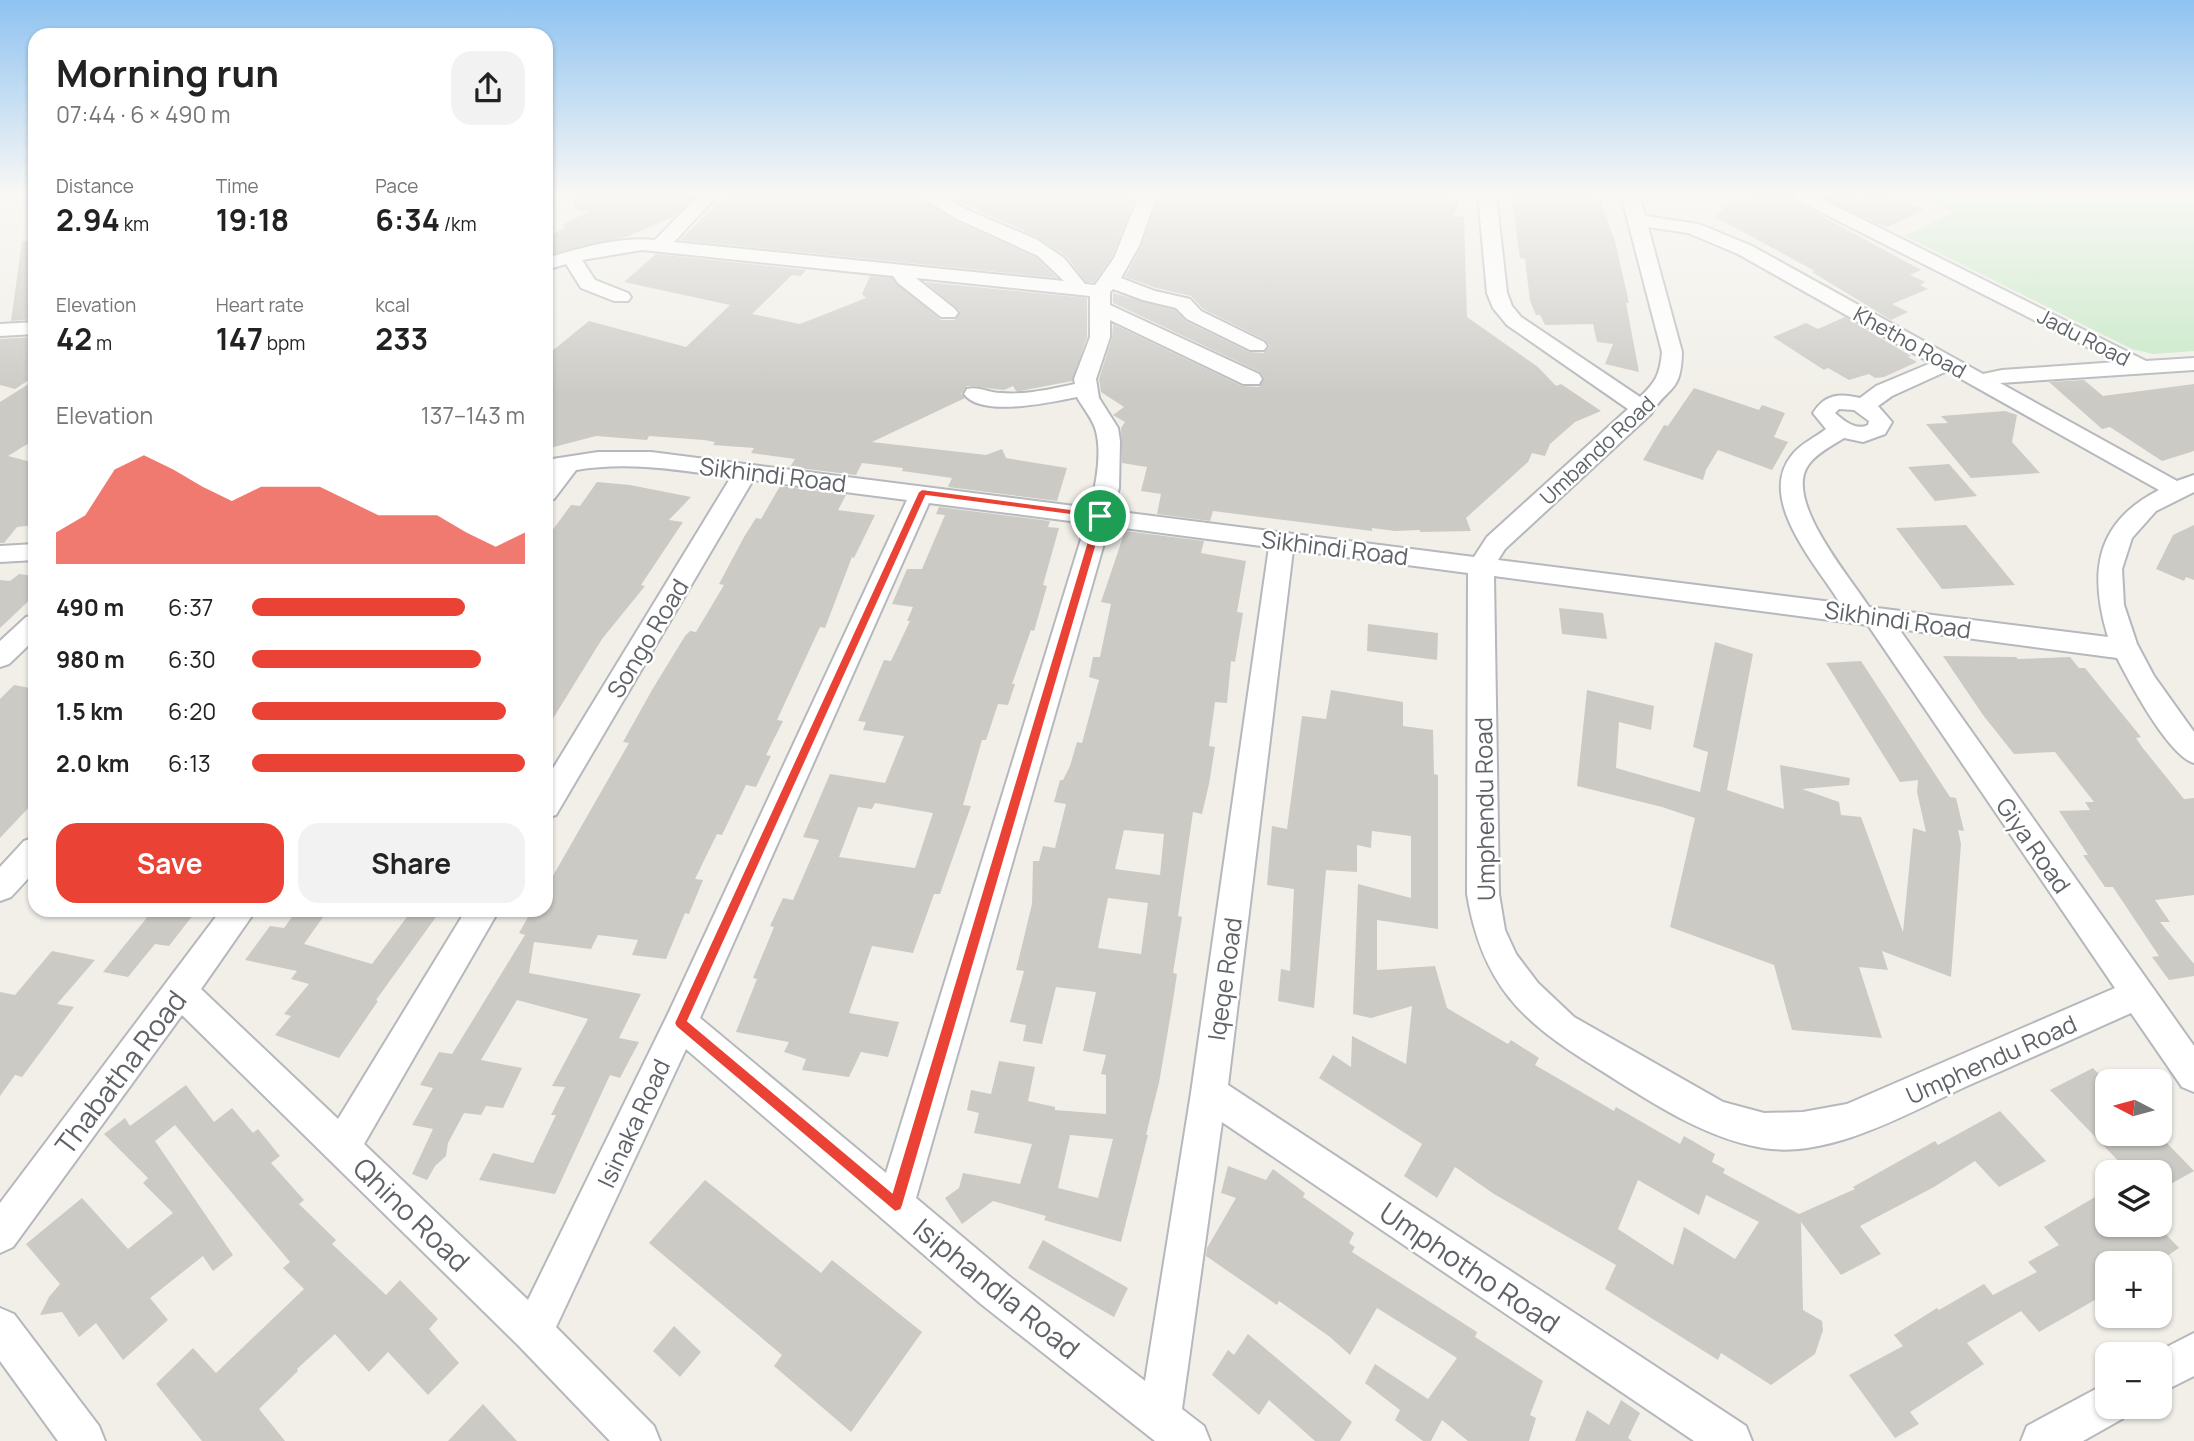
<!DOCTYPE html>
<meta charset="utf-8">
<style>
body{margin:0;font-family:Manrope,sans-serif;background:#f2f2f2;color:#222;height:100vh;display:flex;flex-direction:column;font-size:26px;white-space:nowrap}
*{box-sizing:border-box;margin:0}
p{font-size:23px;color:#767676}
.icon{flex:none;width:38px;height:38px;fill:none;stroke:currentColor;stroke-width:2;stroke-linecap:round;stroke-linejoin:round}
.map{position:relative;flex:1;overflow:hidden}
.panel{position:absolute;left:28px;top:28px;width:525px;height:889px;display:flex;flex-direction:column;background:#fff;border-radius:21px;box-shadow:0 2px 5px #0004}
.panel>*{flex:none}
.needle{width:46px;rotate:276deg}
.tools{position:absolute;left:2095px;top:1069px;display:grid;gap:14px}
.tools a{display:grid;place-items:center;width:77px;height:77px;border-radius:14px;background:#fff;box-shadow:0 2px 5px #0004;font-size:35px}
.pin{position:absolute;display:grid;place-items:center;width:60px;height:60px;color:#fff;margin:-30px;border:4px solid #fff;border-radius:50%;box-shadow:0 2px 7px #0007}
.round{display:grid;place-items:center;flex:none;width:74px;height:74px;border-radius:21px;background:#f2f2f2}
.head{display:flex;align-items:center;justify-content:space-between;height:119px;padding:0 28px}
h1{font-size:38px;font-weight:700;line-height:52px}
.metrics{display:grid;grid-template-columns:repeat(3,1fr);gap:10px;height:119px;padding:7px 28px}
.metrics div{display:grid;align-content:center}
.metrics b{font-size:30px;font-weight:700}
.metrics small{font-size:19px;font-weight:400}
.metrics p{font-size:19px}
.chart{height:196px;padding:14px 28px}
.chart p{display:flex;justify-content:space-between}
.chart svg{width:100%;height:126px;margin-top:7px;fill:#ea4335;opacity:.7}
.cta{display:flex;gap:14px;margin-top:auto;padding:14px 28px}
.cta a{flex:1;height:80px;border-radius:21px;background:#ea4335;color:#fff;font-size:28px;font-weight:700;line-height:80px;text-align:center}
.cta a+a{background:#f2f2f2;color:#222}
ul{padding:0 28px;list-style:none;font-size:23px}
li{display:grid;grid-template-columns:112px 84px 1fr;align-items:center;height:52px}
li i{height:18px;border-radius:9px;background:#ea4335}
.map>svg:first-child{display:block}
</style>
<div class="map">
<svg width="2194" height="1441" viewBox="0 0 2194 1441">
<rect width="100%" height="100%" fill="#f1efe8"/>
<path fill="#c5e8c5" d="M1920,195H2158L2178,202L2188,195H2194V351L2153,354L2132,349L1905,236L1954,212Z"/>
<path fill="#cccac5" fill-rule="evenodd" d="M574,195H696L673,217L626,237L546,255V238L566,227L562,225L590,211L573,209Z
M721,195H917L954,220L1037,258L1057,278L680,240L725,196L718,199Z
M945,195H1136L1112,257L1094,282H1086L1066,256L1037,237Z
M1159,195H1443L1460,197L1454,216L1464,217L1467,317L1538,367L1556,386L1561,384L1601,411L1575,422L1550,444L1545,456L1532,453L1528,462L1466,518L1471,531L1420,532V530L1395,531L1372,528V531L1213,511L1210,521L1157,514L1161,494L1141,491L1147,467L1122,463L1121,428L1125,422L1113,415L1124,407L1101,392L1099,379L1112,338L1113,324L1242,386L1259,387L1264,378L1260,372L1113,303V293L1175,310L1186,321L1249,352L1264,353L1270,346L1265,340L1203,309L1191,296L1156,288L1125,277L1141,247Z
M1511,195H1598L1615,241L1629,303H1626L1639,372L1605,364L1613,344L1597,342L1593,324L1545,325L1540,315H1536L1530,301L1525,259L1520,258Z
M1749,195H1789L1794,201L1921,270L1910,275L1925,282L1920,285L1928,289L1892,304L1908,312L1891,320L1812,272L1815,271L1715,217L1735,197L1747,201Z
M1819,195H1855L1862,197L1867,195H1889L1924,209L1886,228Z
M22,241L35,242V319L11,321Z
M656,254L806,270L801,276L792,275L752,314L800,324L866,298L862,294L870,276L892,278L941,320H955L960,311L925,282L1087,298V337L1072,381L1020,391H1016L1013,386L1004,390L967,386L961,394L965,398L872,442L986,455L1002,449L1006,458L1067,468L1057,501L948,487L952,478L902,471L903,468L862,463L856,475L790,467L795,459L751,453L754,448L713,445L715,442L704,440L649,436L647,440L596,436L546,449V356L589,321L686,347L730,305L624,282Z
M1845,317L1911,356L1908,357L1917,362L1884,377L1875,378L1869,374L1849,380L1828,368L1824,370L1773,337L1806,323L1818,329Z
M35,337V376L15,389L0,385V339Z
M35,380V435L30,438L34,440L8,456L35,463V525L17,527L4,543H0V402Z
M2084,380L2103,396L2194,384V451L2162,461L2110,427L2102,429L2049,382Z
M1694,388L1759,410L1762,405L1785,413L1774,437L1788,442L1772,470L1718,450L1706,470L1703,480L1643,460L1664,425L1668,426Z
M2005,411L2017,415L2012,442L2040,473L1971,478L1926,424L1948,423L1941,416Z
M1949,464L1977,496L1935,501L1908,467Z
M597,482L630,485L691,497L669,520L683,522L641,585L645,586L602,639L546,730V539L571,505L580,506Z
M780,486L846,495L838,510L875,515L854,558L852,557L825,628L820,627L777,720L783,721L766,755L771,756L756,787L746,785L722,835L717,834L695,879L703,880L689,914L685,913L666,959L632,955L638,940L598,935L591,949L534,942L529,973L641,994L619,1038L639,1042L620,1078L610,1075L555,1194L479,1180L493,1153L533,1163L556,1115H551L565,1087L552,1086L588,1019L517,1000L481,1060L522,1068L503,1108L486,1106L481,1115L464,1113L448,1143L446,1156L435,1166L427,1180L412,1174L433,1129L412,1125L433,1088L420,1085L439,1052L452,1054L525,935L519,933L532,910H546V888L629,743L623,742L652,690L685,636L690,631L696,632L724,585L719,584L744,537L756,518L761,519Z
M939,507L1050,521L1048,527L1059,528L1043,585L1047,586L1034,631L1031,630L1012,684H1015L1008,705L998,704L986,740H982L963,805L971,806L940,894H934L913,953L872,946L849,1013L899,1022L888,1057L861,1052L849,1077L802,1070L806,1059L784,1052L789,1042L736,1032L757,979L753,978L774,927L770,926L783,898L793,900L819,840L803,837L830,774L885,783L904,736L863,730L866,722L858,721L884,660L891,661L910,621H907L913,607L892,604L907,569H922L945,515L936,514ZM875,803L933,813L915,868L839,857L858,807L872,809Z
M1966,525L2015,585L1942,589L1896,528Z
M2194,525V580L2186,577L2184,581L2156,569L2173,535Z
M1125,531L1204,541L1201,553L1246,561L1237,612L1243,613L1235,662L1231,661L1227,703L1215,702L1209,746L1215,747L1209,784L1202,814L1193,812L1178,916L1182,917L1173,973L1177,974L1172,1007L1159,1083L1146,1135H1148L1121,1242L1044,1220L1046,1216L993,1201L962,1224L945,1198L959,1188L963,1173L1020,1184L1032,1144L974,1133L979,1113L967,1110L971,1090L991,1094L999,1061L1035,1067L1028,1101L1055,1107V1110L1106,1114V1075L1101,1074L1106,1055L1083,1051L1096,992L1056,987L1042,1044L1023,1041L1026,1025L1010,1022L1024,971L1016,970L1032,904L1033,861H1039L1043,846L1055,848L1066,804L1054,802L1060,780H1063L1070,766L1077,742L1082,743L1099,680L1089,677L1093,657H1100L1111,604L1101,602ZM1124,830L1164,834L1160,875L1115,869ZM1108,898L1148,903L1141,954L1098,948ZM1070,1135L1113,1139L1098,1198L1058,1188Z
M19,574L35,576V595L0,628V580L10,581Z
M1559,608L1603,613L1607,639L1562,634Z
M1368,624L1438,633L1437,660L1367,651Z
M1715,642L1753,654L1727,790L1784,809L1780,765L1850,778L1849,785L1802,789L1839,802L1841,815L1861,817L1903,932L1913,828L1926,832L1917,792L1918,780L1900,782L1826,663L1861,661L1950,797L1956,798L1964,831L1958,830L1961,844L1951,977L1882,951L1888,970L1859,967L1882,1038L1792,1030L1774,965L1670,927L1695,818L1662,807L1577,786L1587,690L1654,706L1651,730L1619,722L1616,768L1700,792L1708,752L1693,747Z
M1943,656L2016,657L2018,659L2070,657L2079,668H2085L2115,705L2141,737L2136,738L2142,747L2184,799L2194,798V895L2155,900L2170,922H2160L2194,964V976L2169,980L2152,957L2159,956L2113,887H2105L2083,855H2088L2059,811L2090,810L2085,802H2094L2055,752L2014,754L1983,715Z
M14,685L35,689V801L0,838V699Z
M1331,690L1403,702V726L1433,730L1434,774L1438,775V929L1377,920V970L1435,966L1447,1008L1508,1044L1511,1040L1539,1058L1535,1065L1614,1111L1616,1107L1680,1144L1684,1136L1715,1154L1712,1162L1725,1169L1723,1173L1799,1214L1855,1189L1853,1187L1935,1141L1938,1145L2000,1111L2046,1161L1999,1187L1975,1161L1934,1187L1860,1226L1881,1254L1841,1275L1801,1222L1803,1310L1822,1321L1823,1330L1815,1354L1771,1385L1721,1353L1718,1360L1605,1289L1616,1265L1494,1194L1455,1167L1437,1198L1404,1176L1422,1144L1319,1078L1333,1055L1351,1067L1352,1036L1406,1064L1412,1006L1371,1018L1353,1014L1358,884L1411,898V836L1372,831L1371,848L1357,845V872L1326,870L1314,1008L1278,1001L1281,969L1290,971L1294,889L1267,885L1272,826L1287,829L1302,716L1326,719ZM1638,1180L1699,1215L1706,1195L1759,1222L1735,1259L1684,1227L1673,1265L1618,1229Z
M153,910H197L169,946L155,944L128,977L103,972Z
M297,910H328L304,944L372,964L412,910H441L376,1000L378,1001L339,1058L275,1035L291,1016L284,1014L309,984L291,979L297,971L245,960L270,926L284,928Z
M52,951L95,960L57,1004L74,1007L22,1077L15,1075L0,1096V992L15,995Z
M2093,1068L2107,1083V1134H2158L2194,1171L2160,1190V1172H2129L2050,1090Z
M186,1085L214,1122L232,1108L253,1133L258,1129L280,1156L271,1163L304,1200L299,1204L336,1240L332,1244L386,1295L400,1280L438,1319L429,1329L459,1363L428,1395L388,1352L369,1372L335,1334L297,1369L298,1371L259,1409L285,1441H202L156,1384L193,1348L216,1373L304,1289L283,1268L290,1262L175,1125L155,1141L233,1255L213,1271L203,1256L150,1298L168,1320L123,1360L96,1323L79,1337L62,1312L40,1315L49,1297L60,1284L26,1244L82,1198L128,1249L173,1213L143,1183L148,1178L104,1134L125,1118L130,1126Z
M1228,1166L1266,1180L1273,1169L1305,1193L1303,1197L1354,1233L1349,1243L1355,1247L1352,1252L1477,1332L1475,1337L1543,1381L1530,1415L1536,1418L1529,1441H1468L1442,1420L1431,1441H1423L1395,1420L1400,1410L1365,1383L1375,1364L1428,1399L1457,1358L1377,1308L1350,1355L1330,1337L1279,1301L1277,1305L1206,1256L1207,1248L1236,1198L1221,1193Z
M705,1180L821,1273L832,1260L922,1332L851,1432L774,1366L782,1355L649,1243Z
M2107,1190V1225H2157L2179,1248L2155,1264H2107V1293L2039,1332L2021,1311L1967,1343L1984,1364L1910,1412L1919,1424L1895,1438L1849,1375L1903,1346L1894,1335L1937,1308L1939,1310L1984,1284L1993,1295L2037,1272L2028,1262L2059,1245L2044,1227Z
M1043,1240L1128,1288L1114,1317L1028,1268Z
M674,1326L701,1352L680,1377L653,1351Z
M1248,1334L1352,1422L1340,1441H1315L1269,1400L1259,1415L1212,1375L1228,1350L1234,1355Z
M1621,1400L1640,1413L1628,1438L1632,1441H1575L1587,1410L1609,1425Z
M483,1404L517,1441H448Z"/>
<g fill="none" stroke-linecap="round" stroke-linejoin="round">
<defs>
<path id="street" d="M699,195H718L674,242L1064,281L1038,256L955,218L919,195H940L972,212L1036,239L1064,258L1085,284L1095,285L1114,258L1139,195H1157L1139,246L1121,278L1155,291L1190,299L1201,311L1264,342L1267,346L1264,350H1250L1187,319L1176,308L1143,300L1113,289L1110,292V305L1259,374L1262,379L1259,384H1243L1110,320V337L1096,379L1099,398L1118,428L1120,441L1119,488L1113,511L1474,557L1487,537L1628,409L1507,325L1493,308L1487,293L1478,195H1496L1507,293L1512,306L1521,317L1640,397C1656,382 1660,374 1662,352L1621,195H1639L1645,216L1699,224L1752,246L1983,374L2002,370L2117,362L1795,199L1792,195H1814L2146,361L2194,358V370L2000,383L2177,481L2194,475V492L2156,511L2132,538L2122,569L2124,605L2137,644L2154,676L2194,732V763C2168,755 2130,683 2117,658L1899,629L2194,1046V1092L2182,1087L2131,1013C2077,1037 2022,1062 1967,1086C1908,1113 1830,1159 1763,1148C1703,1138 1648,1100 1597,1068C1522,1022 1482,985 1467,894L1468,573L1293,550L1228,1085L1746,1426L1752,1441H1694L1222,1122L1182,1409L1204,1426L1210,1441H1155L981,1304L686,1049L556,1327L654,1426L660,1441H610L519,1346L182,1015L13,1247L0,1253V1203L221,910H256L201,989L338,1119L466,910H499L364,1144L528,1300L669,1012L907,500L753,480L556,815L546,818V780L731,477C679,470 628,461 576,470L554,499L546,502V478L549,474H546V460L598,452H651L1090,508C1096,485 1102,454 1096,431C1093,419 1083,408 1077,397C1052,402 981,418 964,394L967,389C979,386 989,393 1001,393C1026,395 1051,389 1075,384L1074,379L1090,337V296L916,278L955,309L958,313L955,317H941L898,283L893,276L642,250L582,260L595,280L628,293L631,297L628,301H614L581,288L566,264L546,270V258C581,248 619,236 655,240ZM1648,227L1688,233L1738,254L1931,363L1876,386L1860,398C1839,393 1825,394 1813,413L1826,429C1816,437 1800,444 1792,455C1756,499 1816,564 1840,603L1498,560L1505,549L1651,414C1668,385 1681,395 1682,352ZM1947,371L2159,490C2094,523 2089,574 2108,637L1869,607C1850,577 1782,499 1809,464C1817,453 1833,445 1844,438L1863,442L1885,434L1892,422L1878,406L1892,396ZM1839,409L1854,410L1869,421L1868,425C1856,431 1844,421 1835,413ZM929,503L1086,523L886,1173L700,1018ZM1109,526L1269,547L1191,1093L1145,1381L1009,1276L916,1198ZM1494,576L1868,625L2115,988L1847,1104L1803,1112L1764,1113L1723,1102L1574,1017L1538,983L1516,954L1505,930L1499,894Z
M35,322V334L0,336V324Z
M35,544V560L0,562V546Z
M35,615V639L9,664L0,667V641L26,617Z
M35,837V871L11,897L0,901V867L24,841Z
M0,1308L14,1314L99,1426L105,1441H58L0,1361Z
M2194,1333V1376L2160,1393V1354H2153Z
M2107,1383V1407H2126L2122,1419L2083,1441H2021L2027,1426Z"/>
</defs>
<use href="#street" stroke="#b5b8bc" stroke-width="4"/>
<use href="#street" fill="#fff" fill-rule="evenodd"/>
</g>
<linearGradient id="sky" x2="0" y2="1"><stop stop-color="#8fc3f1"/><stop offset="0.49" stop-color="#f9f8f5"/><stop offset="1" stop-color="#f9f8f5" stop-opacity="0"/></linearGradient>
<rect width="2194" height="396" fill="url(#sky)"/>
<path fill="#ea4335" stroke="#fff" stroke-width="2" fill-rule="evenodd" d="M922,489L1100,513L1105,516L903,1205L901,1210L895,1212L676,1027L674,1023L918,492ZM926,496L1094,518L892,1192L688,1021Z"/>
<g text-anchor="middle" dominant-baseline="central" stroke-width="5" stroke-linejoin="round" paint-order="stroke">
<g font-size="21" fill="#5f6368" stroke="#fff">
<text transform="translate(2084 337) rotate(27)">Jadu Road</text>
<text transform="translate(1910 342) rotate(29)">Khetho Road</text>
<text transform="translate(1597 450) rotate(-43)">Umbando Road</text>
</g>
<g font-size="24" fill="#5f6368" stroke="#fff">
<text transform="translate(773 474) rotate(7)">Sikhindi Road</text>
<text transform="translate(1335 547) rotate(7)">Sikhindi Road</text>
<text transform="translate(1898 619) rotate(8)">Sikhindi Road</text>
<text transform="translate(647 638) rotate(-59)">Songo Road</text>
<text transform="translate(1484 809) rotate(-91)">Umphendu Road</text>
<text transform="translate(2034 845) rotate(55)">Giya Road</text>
<text transform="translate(1224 979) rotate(-82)">Iqeqe Road</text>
<text transform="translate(1991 1059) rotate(-24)">Umphendu Road</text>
<text transform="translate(633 1123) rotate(-65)">Isinaka Road</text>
</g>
<g font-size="28" fill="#5f6368" stroke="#fff">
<text transform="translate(120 1072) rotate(-53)">Thabatha Road</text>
<text transform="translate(412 1214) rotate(44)">Qhino Road</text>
<text transform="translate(1470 1267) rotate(34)">Umphotho Road</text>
<text transform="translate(997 1288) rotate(39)">Isiphandla Road</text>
</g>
</g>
</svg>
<div class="tools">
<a><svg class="needle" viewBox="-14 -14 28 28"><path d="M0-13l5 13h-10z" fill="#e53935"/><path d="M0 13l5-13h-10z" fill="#767676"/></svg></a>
<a><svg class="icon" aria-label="layers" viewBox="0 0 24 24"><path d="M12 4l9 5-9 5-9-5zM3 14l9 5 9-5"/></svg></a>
<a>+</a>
<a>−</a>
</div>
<div class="pin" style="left:1100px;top:516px;background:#1e9e55"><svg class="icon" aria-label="arrive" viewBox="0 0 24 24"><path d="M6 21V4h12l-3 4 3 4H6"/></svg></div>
<section class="panel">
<div class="head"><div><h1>Morning run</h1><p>07:44 · 6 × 490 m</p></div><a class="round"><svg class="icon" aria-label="share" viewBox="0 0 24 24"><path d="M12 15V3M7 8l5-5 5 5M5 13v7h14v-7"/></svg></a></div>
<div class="metrics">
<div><p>Distance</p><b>2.94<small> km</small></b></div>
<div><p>Time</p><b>19:18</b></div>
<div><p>Pace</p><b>6:34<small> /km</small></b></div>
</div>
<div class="metrics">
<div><p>Elevation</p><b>42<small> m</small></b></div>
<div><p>Heart rate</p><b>147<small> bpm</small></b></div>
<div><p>kcal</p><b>233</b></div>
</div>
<div class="chart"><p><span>Elevation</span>137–143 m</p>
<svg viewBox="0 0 160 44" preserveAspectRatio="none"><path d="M0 44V33L10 27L20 11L30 6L40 11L50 17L60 22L70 17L80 17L90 17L100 22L110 27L120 27L130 27L140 33L150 38L160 33V44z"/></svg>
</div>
<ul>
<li><b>490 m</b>6:37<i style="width:78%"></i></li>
<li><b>980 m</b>6:30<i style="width:84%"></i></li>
<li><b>1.5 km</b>6:20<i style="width:93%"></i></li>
<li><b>2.0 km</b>6:13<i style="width:100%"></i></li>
</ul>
<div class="cta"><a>Save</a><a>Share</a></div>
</section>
</div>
